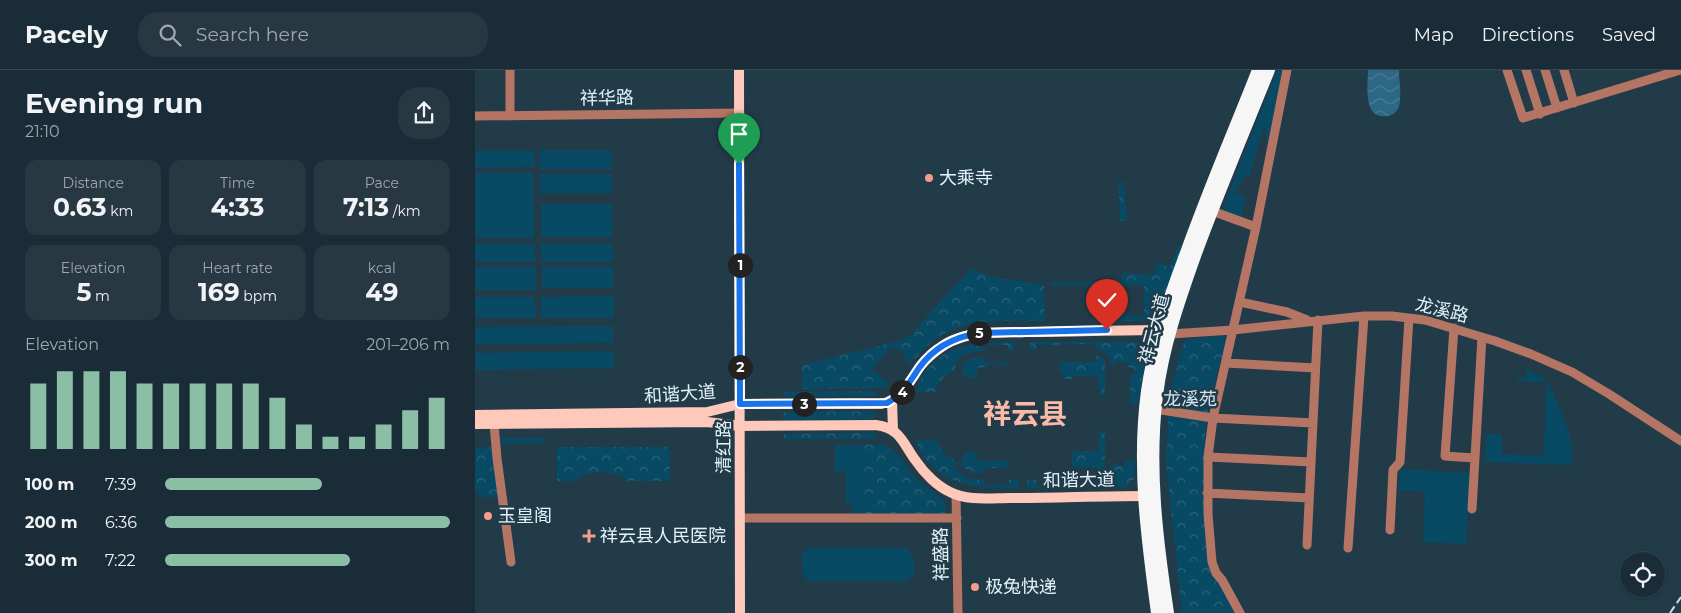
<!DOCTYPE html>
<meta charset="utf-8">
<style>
body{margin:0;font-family:Montserrat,"Noto Sans SC",sans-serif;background:#273842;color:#f1f3f6;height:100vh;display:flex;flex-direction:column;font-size:19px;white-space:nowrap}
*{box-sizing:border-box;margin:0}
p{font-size:16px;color:#9fa7ad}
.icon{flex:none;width:28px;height:28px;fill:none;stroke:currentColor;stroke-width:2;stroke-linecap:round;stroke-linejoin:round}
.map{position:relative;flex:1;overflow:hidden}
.drawer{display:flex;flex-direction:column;background:#1a2c37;width:475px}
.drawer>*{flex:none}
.buttons{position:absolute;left:1145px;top:482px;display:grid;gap:10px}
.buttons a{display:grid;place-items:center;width:45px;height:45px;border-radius:50%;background:#1a2c37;box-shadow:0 1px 4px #0004,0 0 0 1px #384852;font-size:25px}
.pin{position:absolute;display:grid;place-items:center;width:42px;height:42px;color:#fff;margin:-51px -21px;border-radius:50% 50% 50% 0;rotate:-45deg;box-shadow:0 0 5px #0007}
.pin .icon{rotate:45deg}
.km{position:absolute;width:25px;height:25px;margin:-12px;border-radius:50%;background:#222;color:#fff;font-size:14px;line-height:25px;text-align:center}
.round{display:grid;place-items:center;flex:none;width:52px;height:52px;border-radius:20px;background:#273842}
.summary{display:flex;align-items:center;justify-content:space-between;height:85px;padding:0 25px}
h1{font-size:28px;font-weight:700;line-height:38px}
.metrics{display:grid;grid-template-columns:repeat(3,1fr);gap:8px;height:85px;padding:5px 25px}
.metrics div{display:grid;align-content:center;border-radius:12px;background:#273842;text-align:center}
.metrics b{font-size:25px;font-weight:700}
.metrics small{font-size:14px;font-weight:400}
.metrics p{font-size:14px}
.chart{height:140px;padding:10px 25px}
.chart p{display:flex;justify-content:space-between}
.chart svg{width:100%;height:90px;margin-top:5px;stroke:#8abfa5;stroke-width:6}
ul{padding:0 25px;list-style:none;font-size:16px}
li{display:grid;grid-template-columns:80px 60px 1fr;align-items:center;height:38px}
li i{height:12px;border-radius:6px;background:#8abfa5}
header{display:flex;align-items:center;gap:30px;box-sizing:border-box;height:70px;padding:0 25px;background:#1a2c37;border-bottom:1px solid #384852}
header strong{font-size:24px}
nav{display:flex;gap:28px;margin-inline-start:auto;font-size:18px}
.search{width:350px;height:45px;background:#273842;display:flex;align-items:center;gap:12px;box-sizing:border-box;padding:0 18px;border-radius:20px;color:#9fa7ad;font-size:19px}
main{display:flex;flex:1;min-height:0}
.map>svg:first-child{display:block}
</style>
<header>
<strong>Pacely</strong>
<div class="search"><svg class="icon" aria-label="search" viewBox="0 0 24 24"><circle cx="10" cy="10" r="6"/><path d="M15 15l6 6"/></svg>Search here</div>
<nav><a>Map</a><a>Directions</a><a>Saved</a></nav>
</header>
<main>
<section class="drawer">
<div class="summary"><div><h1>Evening run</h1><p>21:10</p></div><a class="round"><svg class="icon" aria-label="share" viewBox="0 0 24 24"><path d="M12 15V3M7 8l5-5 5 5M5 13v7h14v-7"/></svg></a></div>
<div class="metrics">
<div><p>Distance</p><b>0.63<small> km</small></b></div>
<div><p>Time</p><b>4:33</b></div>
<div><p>Pace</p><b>7:13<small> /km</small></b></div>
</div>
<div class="metrics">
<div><p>Elevation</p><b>5<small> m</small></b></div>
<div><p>Heart rate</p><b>169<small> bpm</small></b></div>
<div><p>kcal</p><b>49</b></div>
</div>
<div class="chart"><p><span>Elevation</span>201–206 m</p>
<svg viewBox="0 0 160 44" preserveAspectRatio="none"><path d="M5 44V12M15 44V6M25 44V6M35 44V6M45 44V12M55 44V12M65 44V12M75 44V12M85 44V12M95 44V19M105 44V32M115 44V38M125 44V38M135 44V32M145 44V25M155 44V19"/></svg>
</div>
<ul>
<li><b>100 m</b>7:39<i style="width:55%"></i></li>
<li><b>200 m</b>6:36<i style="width:100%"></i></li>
<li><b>300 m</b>7:22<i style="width:65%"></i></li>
</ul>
</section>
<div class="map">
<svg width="1206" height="543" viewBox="0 0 1206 543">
<defs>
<pattern id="forest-crowns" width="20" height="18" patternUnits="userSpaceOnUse" patternTransform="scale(1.25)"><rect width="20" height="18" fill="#084964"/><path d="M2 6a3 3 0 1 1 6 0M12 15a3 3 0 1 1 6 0" fill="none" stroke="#2c647b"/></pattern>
<pattern id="water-waves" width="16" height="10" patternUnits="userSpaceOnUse" patternTransform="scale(1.25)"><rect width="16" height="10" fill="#2c6784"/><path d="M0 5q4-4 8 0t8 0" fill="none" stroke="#4a7d96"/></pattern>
</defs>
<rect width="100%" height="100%" fill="#223b49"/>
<path fill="#084964" d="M802,0H814L798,70L790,69L791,59L788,58L775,106L770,105L760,123L771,127L766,148L747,140Z
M65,80H137V99H65Z
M0,81H60V97L0,98Z
M0,103H58L59,168H0Z
M65,104H137V123H65Z
M66,134H137V167H66Z
M0,174H60V192H0Z
M66,174H137L138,192H66Z
M0,197H61V220H0Z
M67,197H138V218H67Z
M139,226V248H66V227Z
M0,227H60L61,248H0Z
M138,256V273L0,274V257Z
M139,281V298L0,300V283Z
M1052,298L1069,308L1074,315C1081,331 1107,380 1094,395L1010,392L1011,364H1027V384L1069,386L1071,312L1042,311V307H1052Z
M22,368H69V373L22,374Z
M360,375H388V445L377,444V434H371V403H360Z
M925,399L996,403L991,474L948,472L950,422L923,420Z
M334,478H431L439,487V503L433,511H332L328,504L327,483Z"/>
<path fill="url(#forest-crowns)" d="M643,111L649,112L652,151H645Z
M703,175L712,179L688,237L674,251H635V246H669V215L576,216V213L647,211V203L678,205L682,192L695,198Z
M496,199L525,209L538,210L569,215L570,251C534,251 493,247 462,268C451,276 443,285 434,295L428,283L418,276L397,299L413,313L412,318L327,319V295L424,271L436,265L462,235Z
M747,266L752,270L739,313L731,349L729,390L734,497L758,537L759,543H707L691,393L694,325L705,284L710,269Z
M539,272V278L536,281H533L532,275H509V281C495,282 480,284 480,300C470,305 463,311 460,322H441C441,315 446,310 449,304C471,272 504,273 539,272Z
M555,272H663L672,281L663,334H655V306L660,302L659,298L652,297V292H639L638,297H637C634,287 633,280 621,280V274L561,275V281L556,279Z
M621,286L627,287L630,290V325H624L623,306H599V309H589V305H585V292H620Z
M505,287H509V292H533V295H523V293H515L512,297L502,298V308L488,306V293L495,289Z
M402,321V326L309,327V322Z
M398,341L401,345L398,349L308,350L306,346L309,342Z
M630,360V397L629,401L622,402V397L597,398V381H624V361Z
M401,363V369H309V364Z
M442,370H461L469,384L481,391V399C488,408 499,410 509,410L510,415H534V410H544V418C510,418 476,419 452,391C447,385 442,378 442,370Z
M388,375C395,375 405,373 411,376C426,383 431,399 443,410C449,417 466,425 470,432C471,435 470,441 470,444L388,445Z
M17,377L25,427H4V423H0V378Z
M82,377H195V411H153C146,402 122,401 111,404C106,405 104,408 101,411H82Z
M492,382H502V391H534V398H510L509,403C502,403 492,403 487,396V388Z
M639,391H640L641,396H650V391H660V408L651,417L552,418V411L562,409V415L621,414L622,409C635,409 634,401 639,391Z"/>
<path fill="url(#water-waves)" d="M893,0H924C924,11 927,25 924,36C923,41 918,45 913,46C887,50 893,16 893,0Z"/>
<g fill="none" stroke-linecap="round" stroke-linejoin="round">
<path stroke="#b57565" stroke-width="9" d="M35,0V46
M1032,0L1048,48L1205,0
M1051,0L1065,44
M1070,0L1082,38
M1089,0L1099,33
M0,46L265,43
M737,141L781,157
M765,232L812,242L832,250
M979,258L970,386L999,388
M695,264L758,260L889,246H917L950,250L1020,271L1056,284L1097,302L1134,324L1206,371
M751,293L840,298
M680,339L738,348L838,353
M19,354L22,388L36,492
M733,387L836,392
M732,423L834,428
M481,424L483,543
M997,439L1007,267
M265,448H482
M915,460L918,400L925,392L934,248
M832,475L843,250
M873,478L889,246
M765,543L747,510L741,503L737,492L733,444V387L738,348L781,157L812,0"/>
<path stroke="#fec8bb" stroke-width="10" d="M264,0L265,543
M417,330L418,360
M0,345L232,342L265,334H406C427,330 435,310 446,295C453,287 463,279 472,273C496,260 525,263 551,262C596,262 640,260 685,260
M0,354L232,352L265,356L401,355C426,358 428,374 441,391C449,403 462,416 475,422C492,431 516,428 535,428C580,428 624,426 669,426"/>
<path stroke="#f6f6f6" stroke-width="12" d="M682,543C672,469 662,395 672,321C679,273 694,227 711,183C733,121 759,61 783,0
M693,543C682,470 673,398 682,325C688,277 704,231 720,186C743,123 769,62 794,0"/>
<path stroke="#cddde7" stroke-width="2" stroke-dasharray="8 4" stroke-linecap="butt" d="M1195,543L1206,527"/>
</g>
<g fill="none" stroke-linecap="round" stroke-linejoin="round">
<defs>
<path id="route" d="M264,94L265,334L412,333C427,325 435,312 444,298C458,278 480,267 504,263L632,260"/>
</defs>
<use href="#route" stroke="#fff" stroke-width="10"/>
<use href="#route" stroke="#1a73e8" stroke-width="6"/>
</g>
<g fill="#f49e89" stroke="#223b49" stroke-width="2">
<circle cx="454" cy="108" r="5"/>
<circle cx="13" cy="446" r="5"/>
<path d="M111.5 458.5h5v5h5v5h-5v5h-5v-5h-5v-5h5z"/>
<circle cx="500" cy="517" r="5"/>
</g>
<g text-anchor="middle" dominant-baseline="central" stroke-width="5" stroke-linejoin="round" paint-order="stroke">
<g font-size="18" fill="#e2f1fa" stroke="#223b49">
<text transform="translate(132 28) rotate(-1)">祥华路</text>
<text transform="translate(967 240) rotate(14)">龙溪路</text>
<text transform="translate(679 259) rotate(-75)">祥云大道</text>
<text transform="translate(205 324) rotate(-4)">和谐大道</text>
<text transform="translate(249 377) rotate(-90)">清红路</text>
<text transform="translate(604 410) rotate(-1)">和谐大道</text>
<text transform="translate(466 484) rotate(-91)">祥盛路</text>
</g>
<g font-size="18" fill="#e2f1fa" stroke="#223b49" text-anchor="start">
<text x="464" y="108">大乘寺</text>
<text x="23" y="446">玉皇阁</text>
<text x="125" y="466">祥云县人民医院</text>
<text x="510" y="517">极兔快递</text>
</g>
<g font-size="18" fill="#cee6f4" stroke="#223b49">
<text x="715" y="329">龙溪苑</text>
</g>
<g font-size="28" font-weight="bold" fill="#fab9a9" stroke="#223b49">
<text x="550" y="344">祥云县</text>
</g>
</g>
</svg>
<div class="buttons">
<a><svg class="icon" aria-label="locate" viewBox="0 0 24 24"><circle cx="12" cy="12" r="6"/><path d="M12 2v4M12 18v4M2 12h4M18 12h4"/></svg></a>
</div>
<div class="pin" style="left:264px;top:94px;background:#1e9e55"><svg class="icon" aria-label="arrive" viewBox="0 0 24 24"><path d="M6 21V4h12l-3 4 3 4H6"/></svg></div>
<div class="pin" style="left:632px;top:260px;background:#d93025"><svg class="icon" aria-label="check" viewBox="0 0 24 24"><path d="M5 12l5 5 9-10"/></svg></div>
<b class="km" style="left:265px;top:195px">1</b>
<b class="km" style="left:265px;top:297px">2</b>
<b class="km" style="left:329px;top:334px">3</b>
<b class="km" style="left:427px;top:322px">4</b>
<b class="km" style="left:504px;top:263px">5</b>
</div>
</main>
